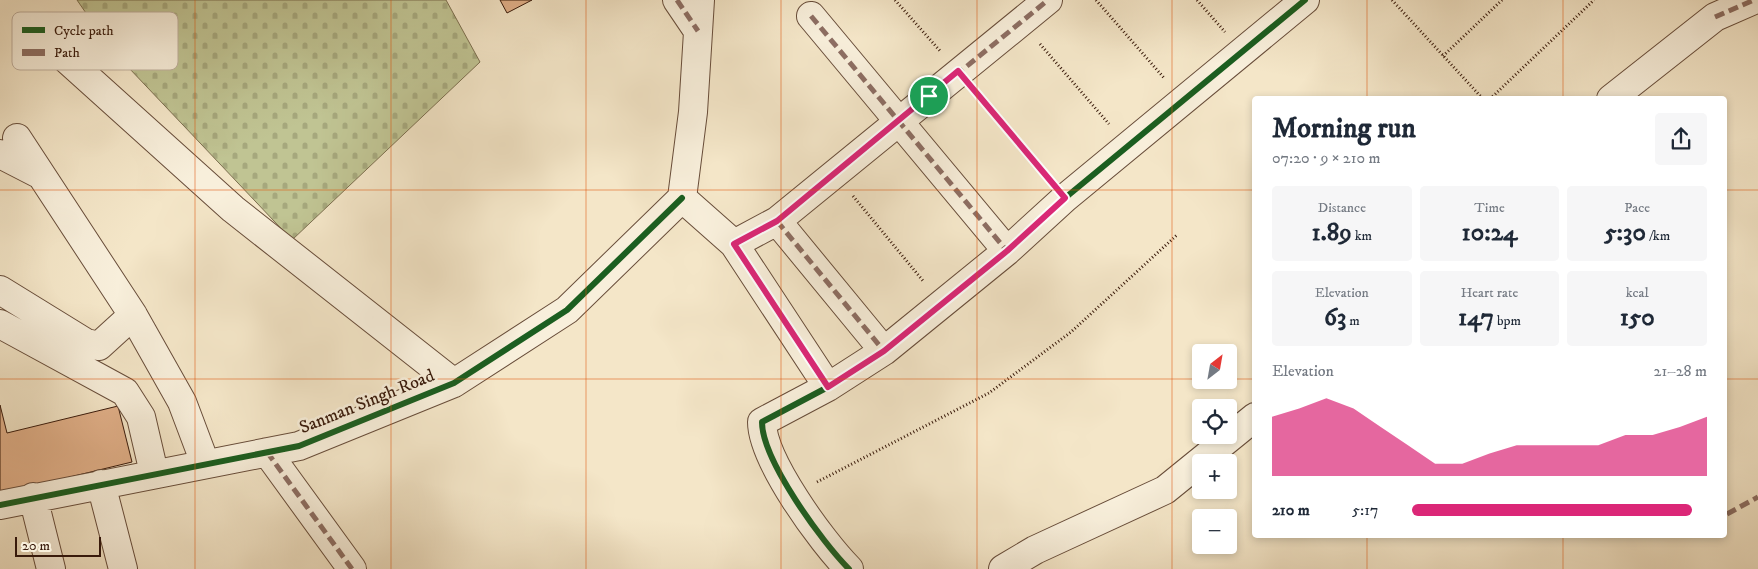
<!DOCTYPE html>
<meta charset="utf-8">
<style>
body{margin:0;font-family:"IM FELL DW Pica",serif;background:#f6f6f7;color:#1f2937;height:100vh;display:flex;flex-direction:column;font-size:19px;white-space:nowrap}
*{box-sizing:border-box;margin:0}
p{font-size:16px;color:#747a83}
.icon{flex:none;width:28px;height:28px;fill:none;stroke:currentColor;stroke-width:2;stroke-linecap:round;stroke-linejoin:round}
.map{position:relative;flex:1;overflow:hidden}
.panel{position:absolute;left:1252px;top:96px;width:475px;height:442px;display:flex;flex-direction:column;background:#fff;border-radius:5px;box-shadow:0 2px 8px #0003}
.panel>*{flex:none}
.needle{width:32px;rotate:31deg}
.fabs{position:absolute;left:1192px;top:344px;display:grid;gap:10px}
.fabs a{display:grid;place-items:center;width:45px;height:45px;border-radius:5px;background:#fff;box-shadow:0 2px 8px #0003;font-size:25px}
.scale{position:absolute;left:15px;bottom:12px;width:86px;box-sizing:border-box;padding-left:5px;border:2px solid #391a0b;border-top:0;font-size:14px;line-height:18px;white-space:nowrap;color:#391a0b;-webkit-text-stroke:4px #f8efdb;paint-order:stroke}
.pin{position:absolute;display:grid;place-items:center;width:42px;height:42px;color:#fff;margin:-21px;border:2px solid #fff;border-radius:50%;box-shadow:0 1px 5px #0007}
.round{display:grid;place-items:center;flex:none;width:52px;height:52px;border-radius:5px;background:#f6f6f7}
.overview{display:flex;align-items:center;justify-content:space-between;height:85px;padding:0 20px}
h1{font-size:28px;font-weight:700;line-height:38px}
.figures{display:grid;grid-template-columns:repeat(3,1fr);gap:8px;height:85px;padding:5px 20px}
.figures div{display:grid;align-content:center;border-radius:5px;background:#f6f6f7;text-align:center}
.figures b{font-size:25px;font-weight:700}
.figures small{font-size:14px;font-weight:400}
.figures p{font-size:14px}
.chart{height:140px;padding:10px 20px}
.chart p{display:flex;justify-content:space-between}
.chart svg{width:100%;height:90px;margin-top:5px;fill:#db2777;opacity:.7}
ul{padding:0 20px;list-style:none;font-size:16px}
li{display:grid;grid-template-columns:80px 60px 1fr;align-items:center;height:38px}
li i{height:12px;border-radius:6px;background:#db2777}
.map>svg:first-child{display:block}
</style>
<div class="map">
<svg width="1758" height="569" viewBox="0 0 1758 569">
<defs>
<pattern id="cemetery-stones" width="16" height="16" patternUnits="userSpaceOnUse" patternTransform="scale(1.25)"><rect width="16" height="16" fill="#c0c493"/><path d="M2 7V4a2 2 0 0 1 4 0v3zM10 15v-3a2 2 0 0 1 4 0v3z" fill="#a6a87d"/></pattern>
</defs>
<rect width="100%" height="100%" fill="#f4e6c8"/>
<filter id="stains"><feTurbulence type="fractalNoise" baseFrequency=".004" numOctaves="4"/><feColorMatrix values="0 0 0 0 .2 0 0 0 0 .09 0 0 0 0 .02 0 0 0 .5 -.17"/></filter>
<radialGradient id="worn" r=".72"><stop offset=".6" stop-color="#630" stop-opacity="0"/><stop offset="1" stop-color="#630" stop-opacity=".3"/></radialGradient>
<path fill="url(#cemetery-stones)" stroke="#7c6f4f" d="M77,0H446L480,62L292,240L110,48Z"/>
<path fill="#e1b089" stroke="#391a0b" d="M500,0H532L507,13Z
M0,405L7,433L118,406L132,462L0,494Z"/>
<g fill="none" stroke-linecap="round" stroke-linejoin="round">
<defs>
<path id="minor" d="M677,0L698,31
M811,16L1007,251
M31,27L233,209L454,383
M1611,99L1715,17L1754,0
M17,138L133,315L182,402L205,463
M0,154L39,174
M682,198L734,244L828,387
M682,198L693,112L700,0
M777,221L884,351
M734,244L777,221L1048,0
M0,290L86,343L99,346L133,315
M0,324L125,392L141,417L154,473
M267,452L352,569
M101,484L123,569
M33,497L51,569
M0,505L299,446L454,383L567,310L682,198
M849,569C822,542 762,460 762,422L828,387L884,351L1007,251L1065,198L1305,0
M1003,569L1035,550L1165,490L1255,417"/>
</defs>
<use href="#minor" stroke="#684d3a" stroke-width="30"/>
<path stroke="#391a0b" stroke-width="3" stroke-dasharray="1 2.5" stroke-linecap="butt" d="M895,0L941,52
M1096,0L1165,79
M1197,0L1225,32
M1392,0L1483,99
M1040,44L1109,124
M1443,56L1502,0
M978,95L1046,176
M1490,99L1594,0
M853,196L924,282
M817,482L989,393L1071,332L1178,234"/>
<use href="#minor" stroke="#f8efdb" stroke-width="28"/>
<path stroke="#8d6e63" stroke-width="5" stroke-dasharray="10 5" stroke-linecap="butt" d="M677,0L698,31
M811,16L1007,251
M1715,17L1754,0
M777,221L884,351
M828,387L734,244L777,221L1048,0
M267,452L352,569
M1727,514L1758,497"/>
<defs>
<path id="cycleway" d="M0,505L299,446L454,383L567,310L682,198
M849,569C822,542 762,460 762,422L828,387L884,351L1007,251L1065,198L1305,0"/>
</defs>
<use href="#cycleway" stroke="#f8efdb" stroke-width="9"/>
<use href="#cycleway" stroke="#1b5e20" stroke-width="6"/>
</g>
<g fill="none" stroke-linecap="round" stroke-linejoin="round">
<defs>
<path id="route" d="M958,71L1065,198L1007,251L884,351L828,387L734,244L777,221Z"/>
</defs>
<use href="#route" stroke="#fff" stroke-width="10"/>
<use href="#route" stroke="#db2777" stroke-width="6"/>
</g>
<path fill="none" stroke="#df560c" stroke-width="1" stroke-opacity="0.55" d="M195,0V569M391,0V569M586,0V569M781,0V569M977,0V569M1172,0V569M1367,0V99M1563,0V99M0,190H1255M1725,190H1758M0,379H1201M1229,379H1255M1725,379H1758M1367,536V569M1563,536V569"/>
<g text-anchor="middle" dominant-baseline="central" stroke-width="5" stroke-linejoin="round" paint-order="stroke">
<g font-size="18" fill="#391a0b" stroke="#f8efdb">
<text transform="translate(367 402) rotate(-22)">Sanman Singh Road</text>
</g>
</g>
<rect x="12" y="12" width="166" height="58" rx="8" fill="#f8efdb" stroke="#bfaf9d" stroke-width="1"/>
<rect x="22" y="27" width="23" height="6" fill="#1b5e20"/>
<rect x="22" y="49" width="23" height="7" fill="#8d6e63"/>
<g font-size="14" fill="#391a0b">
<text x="54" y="35">Cycle path</text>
<text x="54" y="57">Path</text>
</g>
<rect width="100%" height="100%" filter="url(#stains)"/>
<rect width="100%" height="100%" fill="url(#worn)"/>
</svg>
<div class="fabs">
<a><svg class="needle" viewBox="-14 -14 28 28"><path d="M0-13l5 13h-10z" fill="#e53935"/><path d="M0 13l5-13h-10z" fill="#747a83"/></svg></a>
<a><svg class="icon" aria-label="locate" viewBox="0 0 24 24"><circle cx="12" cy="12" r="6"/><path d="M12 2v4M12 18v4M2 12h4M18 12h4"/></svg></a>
<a>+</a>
<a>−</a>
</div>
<div class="scale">20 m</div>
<div class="pin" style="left:929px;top:96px;background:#1e9e55"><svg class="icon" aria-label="arrive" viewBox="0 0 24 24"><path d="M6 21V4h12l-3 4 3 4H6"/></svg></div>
<section class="panel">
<div class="overview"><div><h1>Morning run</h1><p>07:20 · 9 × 210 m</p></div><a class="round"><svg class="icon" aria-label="share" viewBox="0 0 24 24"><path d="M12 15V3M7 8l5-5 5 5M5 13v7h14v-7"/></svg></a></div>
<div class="figures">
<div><p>Distance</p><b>1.89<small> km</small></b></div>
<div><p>Time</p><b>10:24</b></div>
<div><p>Pace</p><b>5:30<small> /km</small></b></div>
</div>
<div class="figures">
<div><p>Elevation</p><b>63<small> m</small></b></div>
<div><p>Heart rate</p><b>147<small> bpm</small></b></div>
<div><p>kcal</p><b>150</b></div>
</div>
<div class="chart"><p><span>Elevation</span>21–28 m</p>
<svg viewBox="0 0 160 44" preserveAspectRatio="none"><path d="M0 44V15L10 11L20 6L30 11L40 20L50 29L60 38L70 38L80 33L90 29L100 29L110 29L120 29L130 24L140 24L150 20L160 15V44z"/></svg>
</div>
<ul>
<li><b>210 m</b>5:17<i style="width:95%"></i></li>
</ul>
</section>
</div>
